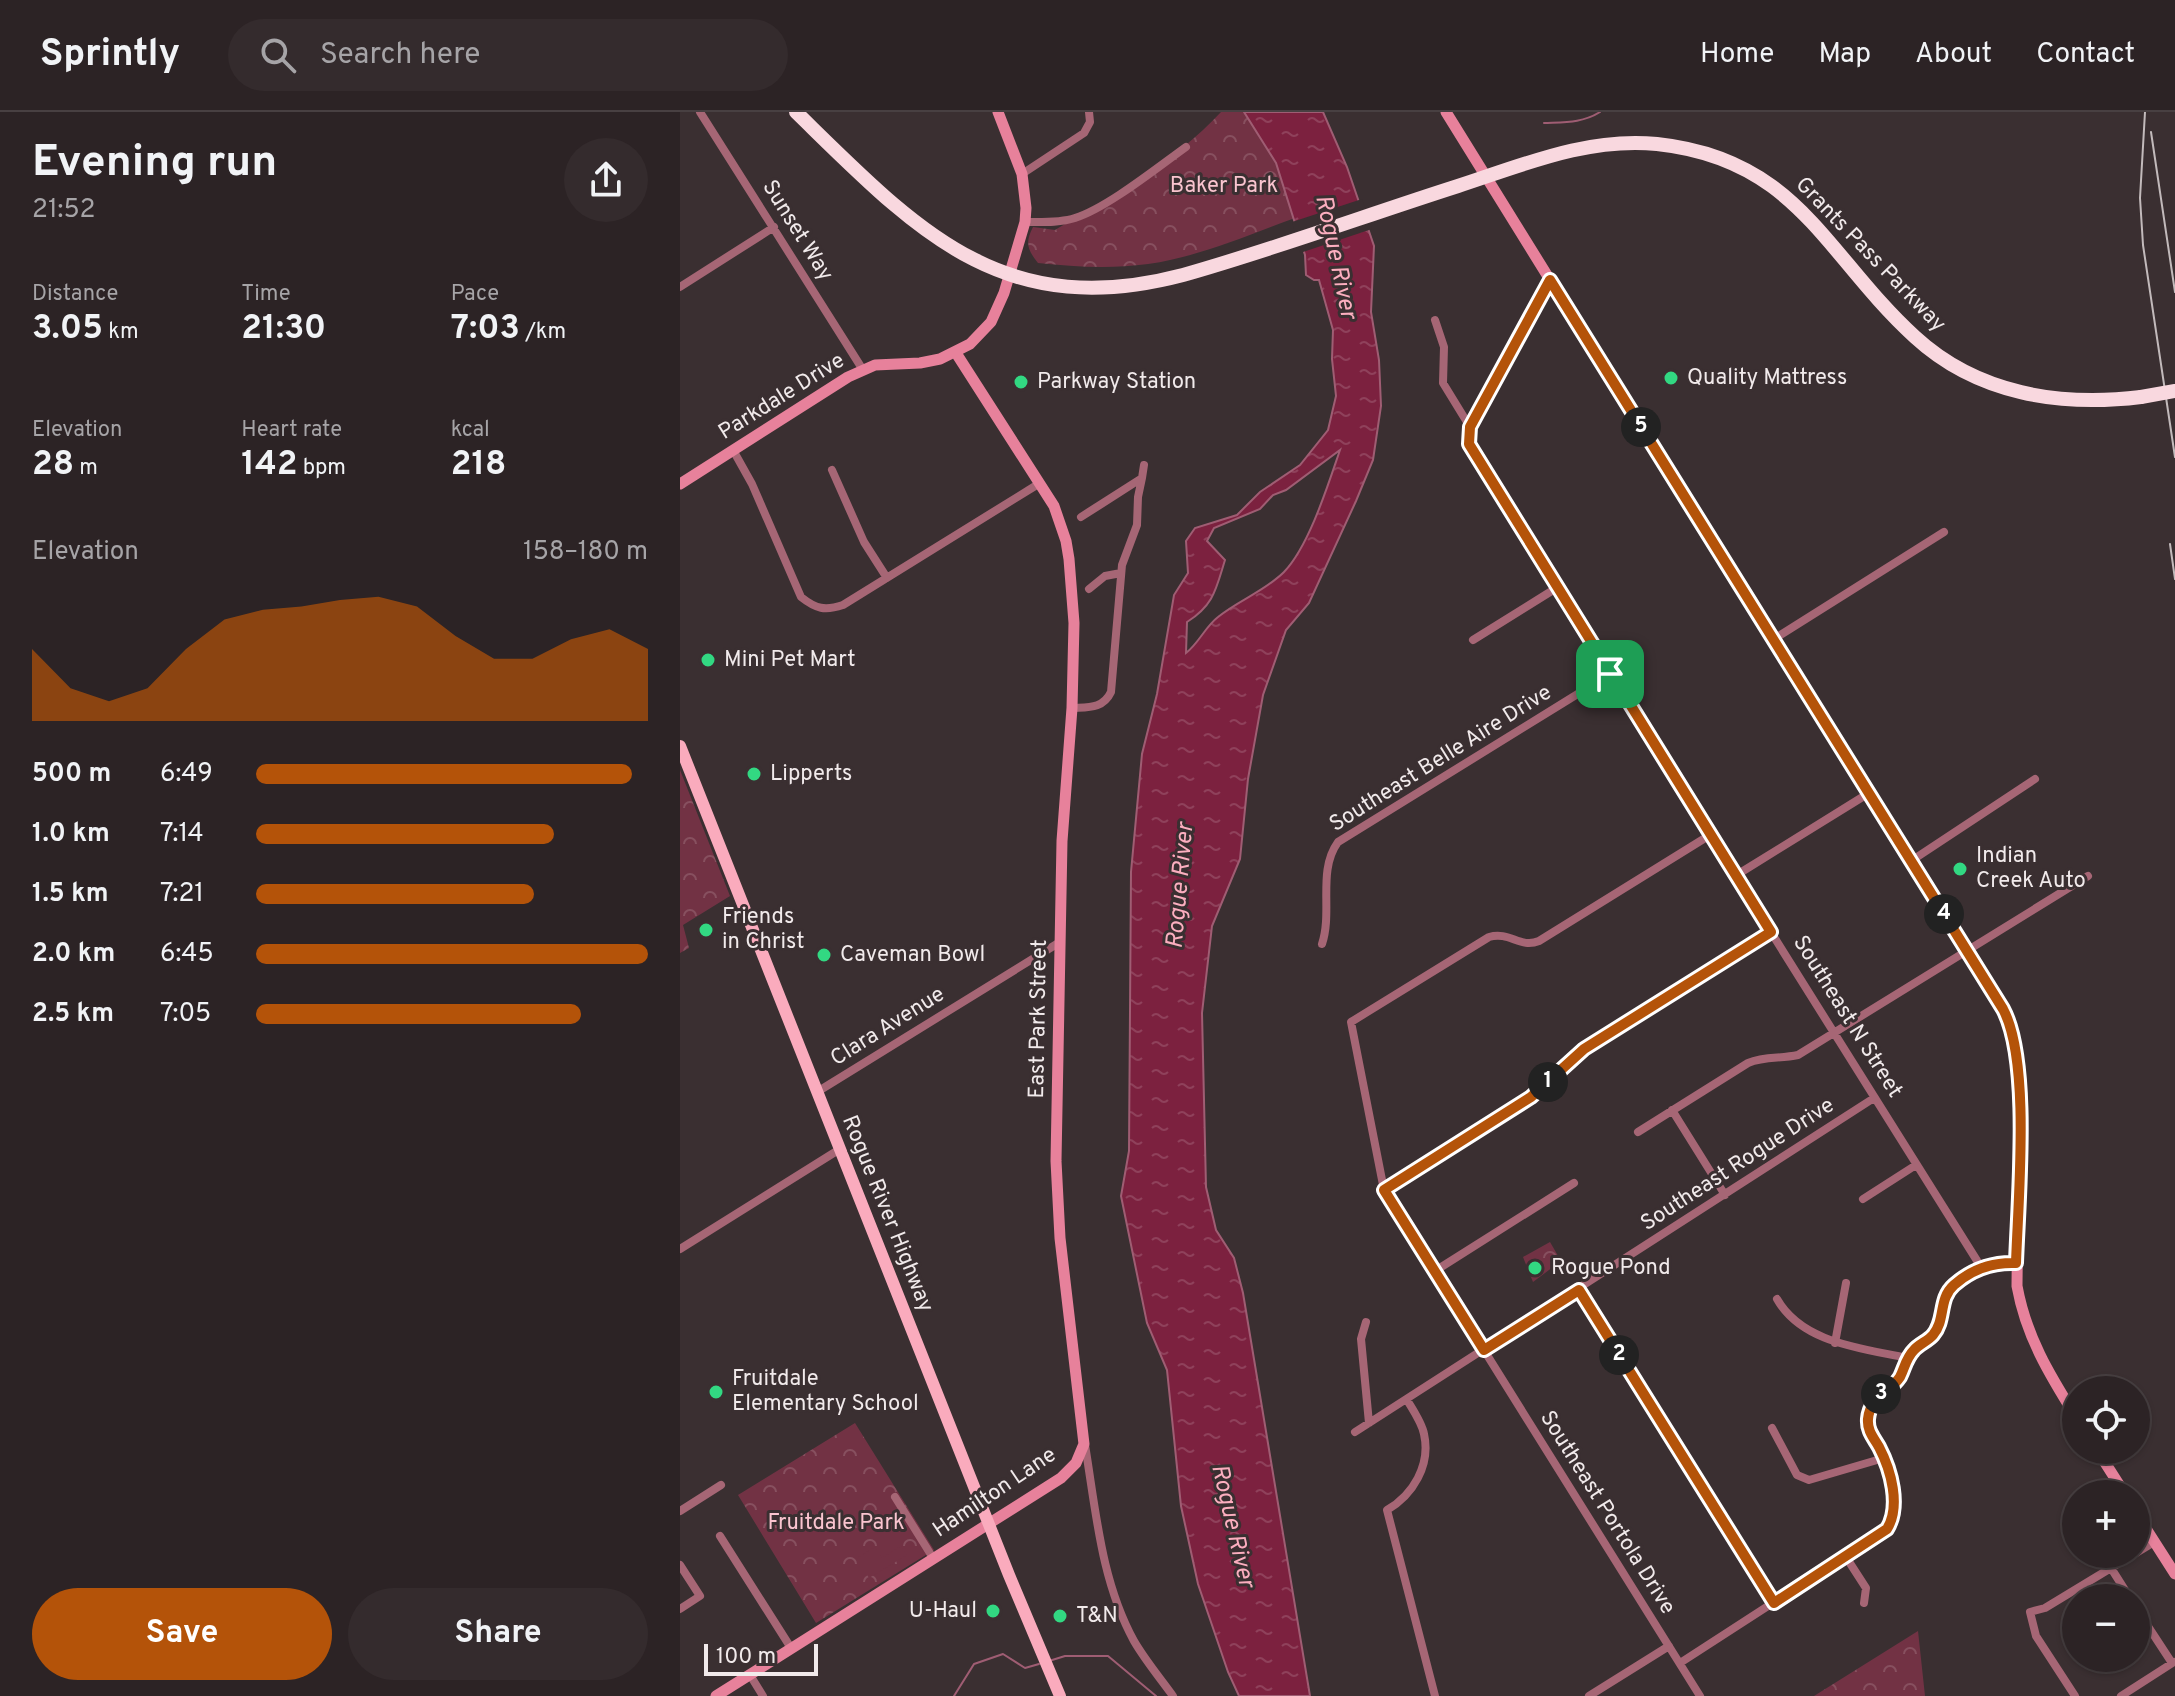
<!DOCTYPE html>
<meta charset="utf-8">
<style>
body{margin:0;font-family:Overpass,sans-serif;background:#342b2d;color:#f1f3f6;height:100vh;display:flex;flex-direction:column;font-size:30px;white-space:nowrap}
*{box-sizing:border-box;margin:0}
p{font-size:26px;color:#a6a4a7}
.icon{flex:none;width:44px;height:44px;fill:none;stroke:currentColor;stroke-width:2;stroke-linecap:round;stroke-linejoin:round}
.map{position:relative;flex:1;overflow:hidden}
.sheet{display:flex;flex-direction:column;background:#2c2325;width:680px}
.sheet>*{flex:none}
.fabs{position:absolute;left:1382px;top:1264px;display:grid;gap:16px}
.fabs a{display:grid;place-items:center;width:88px;height:88px;border-radius:50%;background:#2c2325;box-shadow:0 2px 6px #0004,0 0 0 2px #484042;font-size:40px}
.scale{position:absolute;left:24px;bottom:20px;width:114px;box-sizing:border-box;padding-left:8px;border:4px solid #f1eaeb;border-top:0;font-size:22px;line-height:28px;white-space:nowrap;color:#f1eaeb;-webkit-text-stroke:6px #3a2f31;paint-order:stroke}
.pin{position:absolute;display:grid;place-items:center;width:68px;height:68px;color:#fff;margin:-34px;border-radius:16px;box-shadow:0 4px 12px #0006}
.km{position:absolute;width:40px;height:40px;margin:-20px;border-radius:50%;background:#222;color:#fff;font-size:22px;line-height:40px;text-align:center}
.round{display:grid;place-items:center;flex:none;width:84px;height:84px;border-radius:42px;background:#342b2d}
.overview{display:flex;align-items:center;justify-content:space-between;height:136px;padding:0 32px}
h1{font-size:44px;font-weight:700;line-height:60px}
.metrics{display:grid;grid-template-columns:repeat(3,1fr);gap:12px;height:136px;padding:8px 32px}
.metrics div{display:grid;align-content:center}
.metrics b{font-size:34px;font-weight:700}
.metrics small{font-size:22px;font-weight:400}
.metrics p{font-size:22px}
.chart{height:224px;padding:16px 32px}
.chart p{display:flex;justify-content:space-between}
.chart svg{width:100%;height:144px;margin-top:8px;fill:#b45309;opacity:.7}
.cta{display:flex;gap:16px;margin-top:auto;padding:16px 32px}
.cta a{flex:1;height:92px;border-radius:48px;background:#b45309;color:#fff;font-size:32px;font-weight:700;line-height:92px;text-align:center}
.cta a+a{background:#342b2d;color:#f1f3f6}
ul{padding:0 32px;list-style:none;font-size:26px}
li{display:grid;grid-template-columns:128px 96px 1fr;align-items:center;height:60px}
li i{height:20px;border-radius:10px;background:#b45309}
header{display:flex;align-items:center;gap:48px;box-sizing:border-box;height:112px;padding:0 40px;background:#2c2325;border-bottom:2px solid #484042}
header strong{font-size:38px}
nav{display:flex;gap:44px;margin-inline-start:auto;font-size:28px}
.search{width:560px;height:72px;background:#342b2d;display:flex;align-items:center;gap:20px;box-sizing:border-box;padding:0 28px;border-radius:44px;color:#a6a4a7;font-size:30px}
main{display:flex;flex:1;min-height:0}
.map>svg:first-child{display:block}
</style>
<header>
<strong>Sprintly</strong>
<div class="search"><svg class="icon" aria-label="search" viewBox="0 0 24 24"><circle cx="10" cy="10" r="6"/><path d="M15 15l6 6"/></svg>Search here</div>
<nav><a>Home</a><a>Map</a><a>About</a><a>Contact</a></nav>
</header>
<main>
<section class="sheet">
<div class="overview"><div><h1>Evening run</h1><p>21:52</p></div><a class="round"><svg class="icon" aria-label="share" viewBox="0 0 24 24"><path d="M12 15V3M7 8l5-5 5 5M5 13v7h14v-7"/></svg></a></div>
<div class="metrics">
<div><p>Distance</p><b>3.05<small> km</small></b></div>
<div><p>Time</p><b>21:30</b></div>
<div><p>Pace</p><b>7:03<small> /km</small></b></div>
</div>
<div class="metrics">
<div><p>Elevation</p><b>28<small> m</small></b></div>
<div><p>Heart rate</p><b>142<small> bpm</small></b></div>
<div><p>kcal</p><b>218</b></div>
</div>
<div class="chart"><p><span>Elevation</span>158–180 m</p>
<svg viewBox="0 0 160 44" preserveAspectRatio="none"><path d="M0 44V22L10 34L20 38L30 34L40 22L50 13L60 10L70 9L80 7L90 6L100 9L110 18L120 25L130 25L140 19L150 16L160 22V44z"/></svg>
</div>
<ul>
<li><b>500 m</b>6:49<i style="width:96%"></i></li>
<li><b>1.0 km</b>7:14<i style="width:76%"></i></li>
<li><b>1.5 km</b>7:21<i style="width:71%"></i></li>
<li><b>2.0 km</b>6:45<i style="width:100%"></i></li>
<li><b>2.5 km</b>7:05<i style="width:83%"></i></li>
</ul>
<div class="cta"><a>Save</a><a>Share</a></div>
</section>
<div class="map">
<svg width="1495" height="1584" viewBox="0 0 1495 1584">
<defs>
<pattern id="park-crowns" width="20" height="18" patternUnits="userSpaceOnUse" patternTransform="scale(2)"><rect width="20" height="18" fill="#723244"/><path d="M2 6a3 3 0 1 1 6 0M12 15a3 3 0 1 1 6 0" fill="none" stroke="#87505f"/></pattern>
<pattern id="water-ripples" width="26" height="14" patternUnits="userSpaceOnUse" patternTransform="scale(2)"><rect width="26" height="14" fill="#7c213f"/><path d="M2 4q2-2 4 0t4 0M15 11q2-2 4 0t4 0" fill="none" stroke="#8f415b"/></pattern>
</defs>
<rect width="100%" height="100%" fill="#3a2f31"/>
<path fill="url(#park-crowns)" d="M541,0H564L596,51L615,106C568,123 519,145 468,152C431,157 395,155 358,151C347,137 345,131 353,115L375,118C433,83 494,51 541,0Z
M0,658L50,784L3,813L9,836L0,841Z
M870,1130L881,1149L853,1170L843,1145Z
M175,1311L254,1438L136,1511L58,1383Z
M1238,1519L1245,1584H1134Z"/>
<path fill="#723244" d="M221,1434L227,1443L189,1466L177,1446L195,1435L202,1446Z"/>
<path fill="url(#water-ripples)" stroke="#9f5d73" stroke-width="2" fill-rule="evenodd" d="M564,0H643L667,55L694,134L691,200L699,248L701,294L693,348L676,389L629,491L606,518L583,583L568,667L560,747L532,814L522,901L526,1075L536,1118L554,1146L563,1181L630,1584H559L548,1560L518,1472L501,1394L487,1258L467,1211L441,1084L449,1039L451,760L462,642L477,582L494,483L508,461L506,429L515,416L557,403L580,380L620,353L648,318L656,284L652,247L653,218L639,168H634L626,163L625,143L596,51ZM660,338C648,373 629,434 604,460C585,479 559,488 538,505C525,515 519,531 506,541L507,510C534,493 536,477 545,448L527,429L534,416L580,397L593,383L606,378Z"/>
<path fill="#3a2f31" d="M682,87L692,117L620,141L612,110Z"/>
<g fill="none" stroke-linecap="round" stroke-linejoin="round">
<path stroke="#9f5d73" stroke-width="2" d="M864,11C884,10 903,11 920,0
M369,1549L385,1544H428L476,1584
M274,1584L294,1552L323,1542L345,1556L359,1552"/>
<path stroke="#a66675" stroke-width="8" d="M20,0L183,258
M342,62L404,21L410,10L409,0
M345,110C361,110 380,111 395,106C427,96 478,55 506,35
M870,168L790,315L789,332L1030,723L1301,1155L1311,1152L1336,1151
M0,175L94,115
M755,208L764,235L763,271L790,315
M53,338L72,372L121,485C136,497 145,499 163,493L360,371
M152,358L184,430L207,466
M462,366L464,353
M409,477L425,464L441,461
M1094,527L1264,420
M793,528L878,475
M392,596C408,595 423,597 431,580L442,453L457,413L458,385L462,366L401,405
M1231,749L1355,667
M1055,764L1189,681
M642,832C653,799 637,759 658,730L930,562
M137,980L380,830
M992,998L1045,1083
M958,1020L1068,951C1085,944 1100,947 1118,943L1408,764
M704,1078L851,985L904,937L1091,820
M1183,1087L1236,1053
M0,1137L160,1037
M755,1159L894,1071
M899,1178L1094,1491
M1097,1187C1122,1231 1181,1236 1227,1246
M686,1210L681,1227L689,1311
M1155,1231L1166,1171
M727,1288C733,1298 742,1311 744,1322C751,1353 733,1383 707,1398L755,1584
M1092,1316L1117,1363L1129,1368L1204,1346
M675,1320L1194,986
M405,1333C416,1399 421,1469 454,1529C465,1548 480,1566 493,1584
M215,1385L253,1446
M0,1399L41,1373
M40,1424L111,1536
M1456,1441L1474,1430
M1166,1445L1186,1476L1184,1491
M0,1453L20,1484L0,1497
M1431,1456L1450,1486
M1456,1496L1492,1551
M1000,1551L1207,1417C1221,1395 1212,1362 1201,1340C1196,1329 1187,1320 1188,1306C1190,1284 1210,1281 1220,1264C1226,1254 1226,1245 1234,1237C1240,1231 1249,1228 1254,1222C1263,1210 1259,1193 1267,1181C1275,1169 1290,1163 1301,1155
M70,1563L83,1584
M909,1584L989,1534
M1020,1584L704,1078L671,910L809,825C830,819 840,837 859,829L1030,723
M1395,1584L1356,1524L1350,1500L1365,1496L1454,1442
M1441,1584L1494,1550"/>
<path stroke="#e7819b" stroke-width="11" d="M766,0L1328,907L1339,970L1337,1174C1346,1224 1369,1262 1396,1305
M0,372L168,265L195,253L240,251L260,247L290,232L311,210L324,181L345,110L346,96L342,62L318,0
M1417,1338L1445,1382
M1456,1401L1495,1462
M36,1584L381,1366L396,1351L404,1332L380,1126L376,1049L382,729L392,596L394,511L389,447L386,429L374,394L276,241"/>
<path stroke="#faabbd" stroke-width="12" d="M0,634L329,1463L380,1584"/>
<path stroke="#f9d8df" stroke-width="14" d="M116,0C235,116 320,211 503,163C595,137 687,103 778,74C843,53 907,25 977,32C1118,47 1145,143 1235,225C1297,282 1380,295 1461,285"/>
<path stroke="#c2babb" stroke-width="2" d="M1465,0L1460,86L1463,133L1495,345
M1471,20L1495,180
M1490,432L1495,467"/>
<path stroke="#f9d8df" stroke-width="14" d="M1461,285L1495,279"/>
</g>
<g fill="none" stroke-linecap="round" stroke-linejoin="round">
<defs>
<path id="route" d="M870,168L1323,897C1351,949 1338,1088 1336,1151C1312,1150 1292,1157 1274,1173C1258,1187 1266,1208 1253,1223C1248,1229 1239,1232 1234,1238C1226,1246 1225,1255 1220,1265C1209,1282 1190,1284 1188,1307C1187,1319 1194,1326 1199,1335C1211,1358 1221,1394 1207,1417L1094,1491L899,1178L804,1238L704,1078L851,985L904,937L1091,820L789,332L790,315Z"/>
</defs>
<use href="#route" stroke="#fff" stroke-width="16"/>
<use href="#route" stroke="#b45309" stroke-width="10"/>
</g>
<g fill="#32d882" stroke="#3a2f31" stroke-width="3">
<circle cx="991" cy="266" r="8"/>
<circle cx="341" cy="270" r="8"/>
<circle cx="28" cy="548" r="8"/>
<circle cx="74" cy="662" r="8"/>
<circle cx="1280" cy="757" r="8"/>
<circle cx="26" cy="818" r="8"/>
<circle cx="144" cy="843" r="8"/>
<circle cx="855" cy="1156" r="8"/>
<circle cx="36" cy="1280" r="8"/>
<circle cx="313" cy="1499" r="8"/>
<circle cx="380" cy="1504" r="8"/>
</g>
<g text-anchor="middle" dominant-baseline="central" stroke-width="6" stroke-linejoin="round" paint-order="stroke">
<g font-size="22" fill="#fac4cf" stroke="#3a2f31">
<text x="544" y="74">Baker Park</text>
<text x="156" y="1411">Fruitdale Park</text>
</g>
<g font-size="22" fill="#f1eaeb" stroke="#3a2f31">
<text transform="translate(117 119) rotate(58)">Sunset Way</text>
<text transform="translate(1190 143) rotate(46)">Grants Pass Parkway</text>
<text transform="translate(102 285) rotate(-32)">Parkdale Drive</text>
<text transform="translate(761 647) rotate(-32)">Southeast Belle Aire Drive</text>
<text transform="translate(1167 905) rotate(58)">Southeast N Street</text>
<text transform="translate(359 907) rotate(-89)">East Park Street</text>
<text transform="translate(208 915) rotate(-32)">Clara Avenue</text>
<text transform="translate(1058 1053) rotate(-33)">Southeast Rogue Drive</text>
<text transform="translate(207 1102) rotate(68)">Rogue River Highway</text>
<text transform="translate(315 1381) rotate(-34)">Hamilton Lane</text>
<text transform="translate(927 1401) rotate(58)">Southeast Portola Drive</text>
</g>
<g font-size="22" fill="#f1eaeb" stroke="#3a2f31" text-anchor="start">
<text x="1007" y="266">Quality Mattress</text>
<text x="357" y="270">Parkway Station</text>
<text x="44" y="548">Mini Pet Mart</text>
<text x="90" y="662">Lipperts</text>
<text x="1296" y="744">Indian<tspan x="1296" dy="25">Creek Auto</tspan></text>
<text x="42" y="805">Friends<tspan x="42" dy="25">in Christ</tspan></text>
<text x="160" y="843">Caveman Bowl</text>
<text x="871" y="1156">Rogue Pond</text>
<text x="52" y="1267">Fruitdale<tspan x="52" dy="25">Elementary School</tspan></text>
<text x="297" y="1499" text-anchor="end">U-Haul</text>
<text x="396" y="1504">T&amp;N</text>
</g>
<g font-size="24" font-style="italic" fill="#fcaebf" stroke="#3a2f31">
<text transform="translate(655 145) rotate(78)">Rogue River</text>
<text transform="translate(501 774) rotate(-85)">Rogue River</text>
<text transform="translate(552 1414) rotate(77)">Rogue River</text>
</g>
</g>
</svg>
<div class="fabs">
<a><svg class="icon" aria-label="locate" viewBox="0 0 24 24"><circle cx="12" cy="12" r="6"/><path d="M12 2v4M12 18v4M2 12h4M18 12h4"/></svg></a>
<a>+</a>
<a>−</a>
</div>
<div class="scale">100 m</div>
<div class="pin" style="left:930px;top:562px;background:#1e9e55"><svg class="icon" aria-label="arrive" viewBox="0 0 24 24"><path d="M6 21V4h12l-3 4 3 4H6"/></svg></div>
<b class="km" style="left:868px;top:970px">1</b>
<b class="km" style="left:939px;top:1243px">2</b>
<b class="km" style="left:1201px;top:1282px">3</b>
<b class="km" style="left:1264px;top:802px">4</b>
<b class="km" style="left:961px;top:315px">5</b>
</div>
</main>
